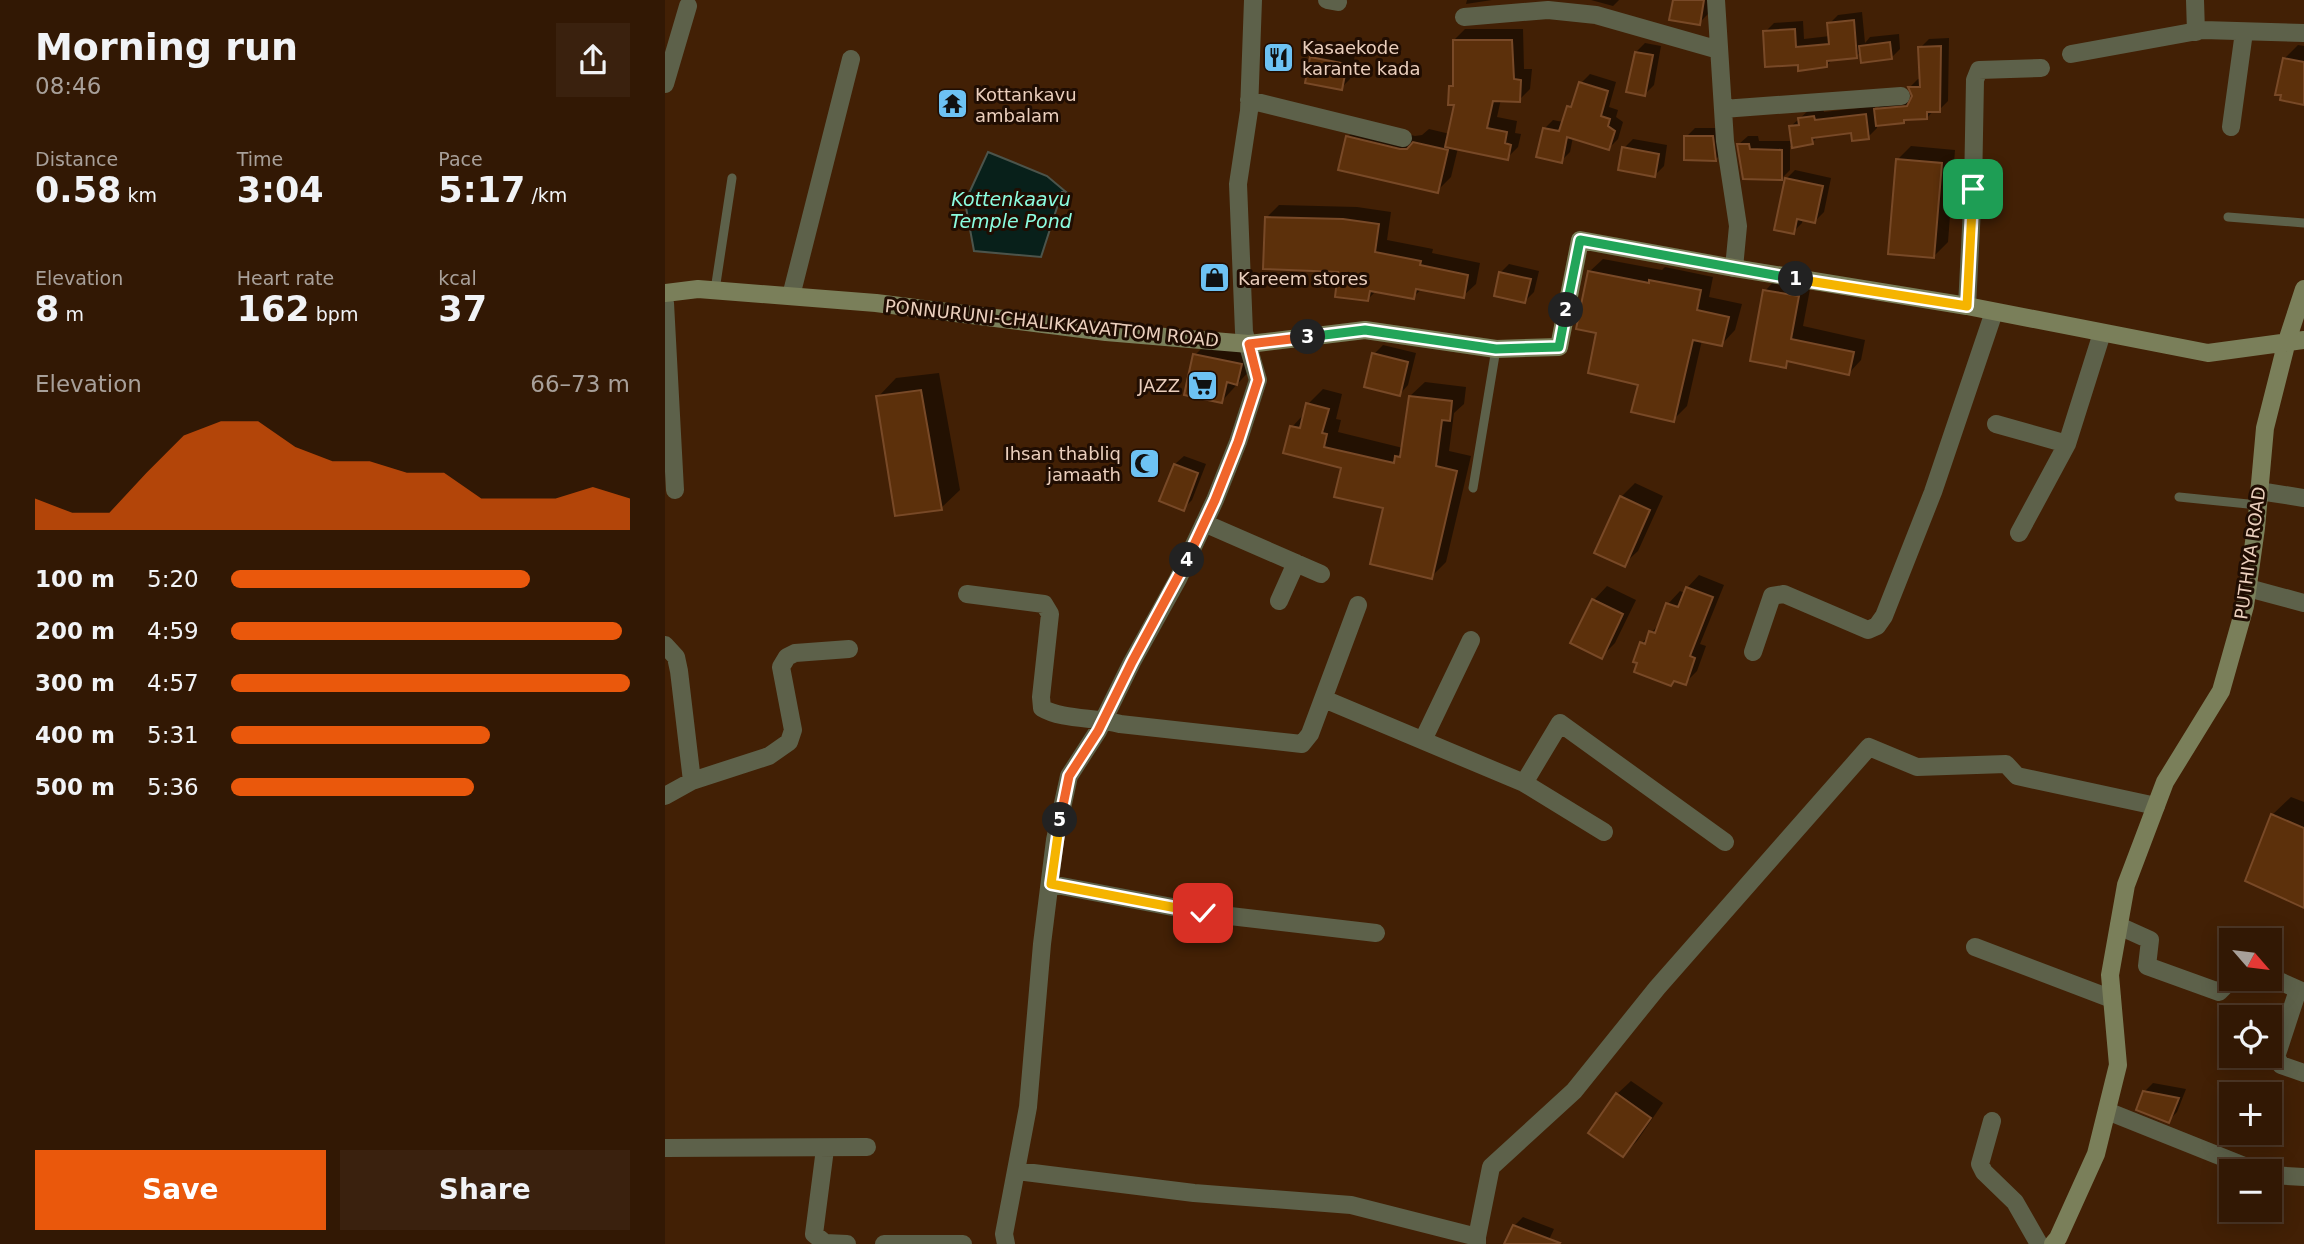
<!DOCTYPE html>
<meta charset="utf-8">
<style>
body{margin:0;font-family:"DejaVu Sans",sans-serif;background:#3a210e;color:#f1f3f6;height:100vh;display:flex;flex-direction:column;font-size:26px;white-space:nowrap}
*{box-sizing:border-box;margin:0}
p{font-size:23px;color:#a8a09a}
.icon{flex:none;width:38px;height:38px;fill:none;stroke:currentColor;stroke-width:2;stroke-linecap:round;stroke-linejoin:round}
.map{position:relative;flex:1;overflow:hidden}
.panel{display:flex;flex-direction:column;background:#321804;width:665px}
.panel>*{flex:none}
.needle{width:46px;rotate:118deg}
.tools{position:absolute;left:1554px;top:928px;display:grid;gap:14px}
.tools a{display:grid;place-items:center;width:63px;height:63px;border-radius:0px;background:#321804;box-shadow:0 4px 18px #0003,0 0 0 2px #4d3726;font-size:35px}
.pin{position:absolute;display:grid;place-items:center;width:60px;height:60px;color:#fff;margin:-30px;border-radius:14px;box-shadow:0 4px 10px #0006}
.km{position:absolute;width:35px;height:35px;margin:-18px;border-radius:50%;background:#222;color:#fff;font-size:19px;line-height:35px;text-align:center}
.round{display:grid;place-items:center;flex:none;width:74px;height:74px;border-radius:0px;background:#3a210e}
.overview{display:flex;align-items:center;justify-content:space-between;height:119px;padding:0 35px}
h1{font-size:38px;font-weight:700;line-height:52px}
.stats{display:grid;grid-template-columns:repeat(3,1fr);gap:10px;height:119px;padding:7px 35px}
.stats div{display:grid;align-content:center}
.stats b{font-size:35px;font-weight:700}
.stats small{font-size:19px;font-weight:400}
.stats p{font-size:19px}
.chart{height:196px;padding:14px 35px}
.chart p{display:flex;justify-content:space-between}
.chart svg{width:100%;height:126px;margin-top:7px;fill:#ea580c;opacity:.7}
.action{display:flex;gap:14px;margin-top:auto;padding:14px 35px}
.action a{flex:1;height:80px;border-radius:0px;background:#ea580c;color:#fff;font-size:28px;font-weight:700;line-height:80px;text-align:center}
.action a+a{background:#3a210e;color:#f1f3f6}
ul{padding:0 35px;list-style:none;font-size:23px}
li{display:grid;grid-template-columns:112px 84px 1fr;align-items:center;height:52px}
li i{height:18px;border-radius:9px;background:#ea580c}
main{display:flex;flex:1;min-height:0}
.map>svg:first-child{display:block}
</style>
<main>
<section class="panel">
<div class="overview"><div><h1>Morning run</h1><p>08:46</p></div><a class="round"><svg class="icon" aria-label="share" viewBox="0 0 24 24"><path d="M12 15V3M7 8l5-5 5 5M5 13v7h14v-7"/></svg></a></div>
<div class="stats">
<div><p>Distance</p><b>0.58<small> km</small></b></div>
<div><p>Time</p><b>3:04</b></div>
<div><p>Pace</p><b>5:17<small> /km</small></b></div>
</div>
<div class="stats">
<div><p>Elevation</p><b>8<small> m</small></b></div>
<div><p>Heart rate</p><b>162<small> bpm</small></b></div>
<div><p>kcal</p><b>37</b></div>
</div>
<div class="chart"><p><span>Elevation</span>66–73 m</p>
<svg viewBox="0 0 160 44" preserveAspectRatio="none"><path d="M0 44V33L10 38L20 38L30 24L40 11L50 6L60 6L70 15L80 20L90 20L100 24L110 24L120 33L130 33L140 33L150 29L160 33V44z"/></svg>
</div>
<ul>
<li><b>100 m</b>5:20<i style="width:75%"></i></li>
<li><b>200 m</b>4:59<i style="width:98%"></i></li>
<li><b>300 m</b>4:57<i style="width:100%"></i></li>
<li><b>400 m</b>5:31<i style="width:65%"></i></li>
<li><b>500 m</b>5:36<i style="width:61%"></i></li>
</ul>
<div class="action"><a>Save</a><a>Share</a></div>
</section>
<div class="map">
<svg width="1639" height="1244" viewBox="0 0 1639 1244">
<rect width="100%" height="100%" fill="#422005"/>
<path fill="#08201a" stroke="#4c544b" stroke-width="2" d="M323,152L382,176L401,192H397L376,257L309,251L300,202Z"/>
<path fill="#0007" d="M802,0H827L801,4Z
M926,0H954L948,6Z
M1010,0H1046L1043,14L1034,23Z
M1197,12L1200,43L1205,37L1234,34L1235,49L1226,58L1197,51L1191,56L1168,59L1161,66L1135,63L1100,32L1109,23L1138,21L1139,39L1165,36L1164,24L1173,15Z
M800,29H858L859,69H867L865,89L854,100L836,99L832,117L852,121L850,133L856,134L853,147L842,158L793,148L786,177L772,191L683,137L696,123L750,136L757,135L764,129L785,134L791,103L785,87L789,82V40Z
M1284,38L1283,101L1274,110H1269L1262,118H1242L1238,122L1212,125V128L1203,137L1187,131L1154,135L1147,143L1125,146V170L1116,179L1074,144L1083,136H1093L1094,141H1128L1125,127L1144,110L1158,108L1159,112L1210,106V111L1220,101L1248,98L1245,87L1253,79H1256L1255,48L1264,39Z
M980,43L996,46L989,85L980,94L971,52Z
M1633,45L1639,46V104L1617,99L1619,59Z
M655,49L690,55L685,79L676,88L646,58Z
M925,74L951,82L944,107L953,110L951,117L958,122L953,139L944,148L908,137L905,152L896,161L879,129L888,120L898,122L903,107L911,99L916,83Z
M1030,128H1057L1060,150L1051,159L1021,158V137Z
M968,139L1002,145L999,166L990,175L959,148Z
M1246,146L1290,150L1283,242L1269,256L1232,160Z
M1130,170L1166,178L1159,212L1150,221L1138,218L1137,223L1128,232L1121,179Z
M614,205L692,207L726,212L722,240L768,249L767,253L815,263L811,284L798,296L758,288L748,297L712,290L703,299L675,270L602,217Z
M938,259L997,270L1000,267L1048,277L1044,297L1077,304L1070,330L1057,344L1037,340L1022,406L1008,420L975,384L933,331L924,272Z
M844,264L874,271L869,292L860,301L835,273Z
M1112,278L1146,284L1138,326L1200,340L1196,360L1184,373L1125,360L1120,366L1100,291Z
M544,341L589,351L586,369L557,401L530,355Z
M718,345L751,353L743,385L735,394L709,354Z
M274,373L295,490L276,508L213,397L231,378Z
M760,382L801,387L799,404L789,413L784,451L806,456L781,562L766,577L720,507L678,466L627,427L640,413L643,404L658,389L677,394L671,419L676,420L673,432L738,448L745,396Z
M519,456L541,464L527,500L518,509L510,464Z
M970,483L998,496L973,551L959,564L956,497Z
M1034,575L1059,585L1035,644L1041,646L1032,671L1020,683L977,643L996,622L1003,604L1015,591L1020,593L1022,588Z
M942,586L971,600L950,643L936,657L908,642L929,600Z
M1626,797L1639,802V906L1583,880L1607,815Z
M966,1081L998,1103L972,1141L958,1155L952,1094Z
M1488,1083L1521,1089L1512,1112L1503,1121L1479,1092Z
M858,1217L889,1229L882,1244H841L849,1226Z"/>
<path fill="#5c300b" stroke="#784927" stroke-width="2" d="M1008,0H1039L1035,25L1004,20Z
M1189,20L1192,58L1162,61V67L1133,71V65L1100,67L1098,31L1130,29L1131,47L1164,44L1162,23Z
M788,40H847L849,79L856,80L855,102L828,101L822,128L842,132L840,143L846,145L843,160L780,147L789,105H783L784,86H788Z
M1225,42L1227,59L1196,63L1194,46Z
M1276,46L1275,112H1262V119L1239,120V123L1211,126L1209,109L1242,106L1247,96L1243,87H1255L1253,47Z
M970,52L988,55L980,96L961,92Z
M645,57L682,64L677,90L640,83Z
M1618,58L1639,62V105L1615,100L1616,95H1610Z
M914,82L943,91L936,116L945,119L943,126L950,131L944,150L902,137L897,163L871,157L878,128L894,131L902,106L906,107Z
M1201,114L1204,139L1187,141L1186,133L1147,138L1148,144L1127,148L1124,126L1134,125L1133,118L1149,116L1150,120Z
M681,136L735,149H742L748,142L783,150L773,193L673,170Z
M1019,136H1048L1051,161L1019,160Z
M1072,144H1084L1085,149L1117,150V180L1078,179Z
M957,147L994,154L990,177L953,170Z
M1231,159L1277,163L1269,258L1223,254Z
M1120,178L1158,186L1150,223L1132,219L1129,234L1109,230Z
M600,217L678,219L714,224L710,252L756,261L755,265L803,275L799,298L751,289L749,299L705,291L703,301L670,297L673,272L598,269Z
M923,271L984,283V280L1036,290L1032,310L1064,317L1057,346L1028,340L1009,422L966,412L973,385L923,373L931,333L911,329Z
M834,272L866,279L860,303L829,296Z
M1098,290L1134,296L1126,339L1189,352L1184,375L1122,361L1121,368L1085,361Z
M707,353L743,362L735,396L699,387Z
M528,354L577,364L572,385L562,382L557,403L519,395Z
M256,390L277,510L230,516L211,396Z
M744,396L787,401L785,421L777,420L771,466L792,471L767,579L705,564L718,508L669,497L676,468L618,453L625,426L635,428L641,403L664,409L657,433L662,434L659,447L729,463L730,456L735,457Z
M509,464L533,473L519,511L494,501Z
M955,496L985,510L960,567L929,553Z
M1021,587L1048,597L1025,656L1030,658L1021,685L1009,681L1006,686L969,672L972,663L968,662L975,642L980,644L984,631L990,633L1001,603L1013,607Z
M927,599L958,614L937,659L905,643Z
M1606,814L1639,828V908L1580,881Z
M1478,1091L1514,1098L1504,1123L1471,1110Z
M951,1093L986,1118L958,1157L923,1133Z
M848,1225L895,1243L894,1244H839Z"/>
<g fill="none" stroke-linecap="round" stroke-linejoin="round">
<path stroke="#5d614a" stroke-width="9" d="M1563,217L1639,223
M50,290L67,178
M808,488L831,349
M1514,497L1593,505"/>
<path stroke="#5d614a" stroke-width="18" d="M662,0L673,2
M1051,0L1060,141L1073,226L1069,268
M1530,0L1531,32
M799,17L883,10L931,15L1054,50
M1406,54L1538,30L1639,33
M0,84L23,6
M584,100L738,138
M1058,109L1236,96
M1566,127L1579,32
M126,296L186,59
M0,303L10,490
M1302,306L1308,189L1310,80L1314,70L1376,68
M1331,424L1402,444
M1594,491L1639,498
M539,523L656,574
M1354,533L1402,444L1437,333
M1583,588L1639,603
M302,594L379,604L385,614L376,697L377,708C397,720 431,717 455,724L637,744L645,734L693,605
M614,601L631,563
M0,645L11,657L14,671L27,781L0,796
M1088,652L1107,596L1119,594L1203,630L1212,626L1219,616L1268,492L1329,312
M659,699L859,783L939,832
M758,740L806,640
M27,781L104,756L124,742L128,730L116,667L122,657L130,653L184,649
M859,783L895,723L1060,842
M386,884L539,913L711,933
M1454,926L1485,940L1482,966L1554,992L1568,978
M1310,947L1447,999
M1605,977L1639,992
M1633,990L1611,1057L1616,1065L1639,1073
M1442,1111L1592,1171
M1327,1121L1315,1164L1319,1172L1350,1202L1374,1244
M0,1148L202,1147
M160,1149L149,1234L160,1243L182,1244
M352,1171L529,1193L686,1205L812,1237V1244
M1605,1175L1639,1177
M812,1237L826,1167L909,1091L992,988L1204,747L1252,767L1341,764L1352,776L1491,806
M219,1244H298
M341,1244L339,1234L363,1107L377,944L390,840L404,776L433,731L467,662L513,579L550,500L573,442L593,380L579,332L573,184L584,111L588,0"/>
<path stroke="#7a7f5a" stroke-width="18" d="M0,293L33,289L211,303L441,332L584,344L700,330L831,349L894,347L915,240L1069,268L1302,306L1543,353L1639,340
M1388,1244L1393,1238L1431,1154L1453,1065L1445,975L1461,885L1500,782L1556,691L1580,606L1591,528L1600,428L1622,341L1639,289"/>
</g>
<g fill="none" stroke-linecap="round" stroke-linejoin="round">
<defs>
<path id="split-1" d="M1131,279L1302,306L1308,189"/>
<path id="split-2" d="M901,310L915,240L1131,279"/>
<path id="split-3" d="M643,337L700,330L831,349L894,347L901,310"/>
<path id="split-4" d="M522,560L550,500L573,442L593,380L584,344L643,337"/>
<path id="split-5" d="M395,820L404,776L433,731L467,662L522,560"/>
<path id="split-6" d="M395,820L386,884L538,913"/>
</defs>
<use href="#split-1" stroke="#fff" stroke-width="14"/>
<use href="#split-2" stroke="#fff" stroke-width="14"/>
<use href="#split-3" stroke="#fff" stroke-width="14"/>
<use href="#split-4" stroke="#fff" stroke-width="14"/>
<use href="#split-5" stroke="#fff" stroke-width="14"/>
<use href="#split-6" stroke="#fff" stroke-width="14"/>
<use href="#split-1" stroke="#f5b400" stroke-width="9"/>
<use href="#split-2" stroke="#22a559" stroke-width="9"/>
<use href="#split-3" stroke="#22a559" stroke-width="9"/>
<use href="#split-4" stroke="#f0652b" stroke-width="9"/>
<use href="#split-5" stroke="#f0652b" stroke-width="9"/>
<use href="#split-6" stroke="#f5b400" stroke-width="9"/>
</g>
<defs>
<symbol id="restaurant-square" viewBox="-11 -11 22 22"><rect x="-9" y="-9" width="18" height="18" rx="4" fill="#6dc2f3" stroke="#200d02"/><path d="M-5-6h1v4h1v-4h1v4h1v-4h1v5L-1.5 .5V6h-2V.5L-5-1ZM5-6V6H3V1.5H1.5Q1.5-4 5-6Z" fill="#111"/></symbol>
<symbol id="temple-square" viewBox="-11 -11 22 22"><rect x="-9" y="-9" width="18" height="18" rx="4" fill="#6dc2f3" stroke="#200d02"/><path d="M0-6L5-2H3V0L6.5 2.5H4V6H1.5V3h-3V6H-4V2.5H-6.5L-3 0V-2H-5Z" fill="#111"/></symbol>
<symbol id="shop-square" viewBox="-11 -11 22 22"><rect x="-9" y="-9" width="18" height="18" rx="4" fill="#6dc2f3" stroke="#200d02"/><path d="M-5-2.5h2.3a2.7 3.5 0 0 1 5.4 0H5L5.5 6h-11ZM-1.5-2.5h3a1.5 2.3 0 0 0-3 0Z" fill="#111"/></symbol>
<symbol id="supermarket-square" viewBox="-11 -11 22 22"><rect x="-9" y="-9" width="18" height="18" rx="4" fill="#6dc2f3" stroke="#200d02"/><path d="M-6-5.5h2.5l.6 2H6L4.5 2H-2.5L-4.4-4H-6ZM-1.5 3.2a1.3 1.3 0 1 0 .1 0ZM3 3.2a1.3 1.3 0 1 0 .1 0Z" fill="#111"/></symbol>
<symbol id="mosque-square" viewBox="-11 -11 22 22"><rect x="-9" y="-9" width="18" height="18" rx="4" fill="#6dc2f3" stroke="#200d02"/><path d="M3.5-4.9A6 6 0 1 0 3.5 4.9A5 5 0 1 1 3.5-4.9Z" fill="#111"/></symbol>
</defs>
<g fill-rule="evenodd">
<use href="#restaurant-square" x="596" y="40" width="35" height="35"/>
<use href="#temple-square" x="270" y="86" width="35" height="35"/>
<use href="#shop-square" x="532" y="260" width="35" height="35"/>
<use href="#supermarket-square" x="520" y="368" width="35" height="35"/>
<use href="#mosque-square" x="462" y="446" width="35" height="35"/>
</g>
<g text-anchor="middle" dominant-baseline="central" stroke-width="6" stroke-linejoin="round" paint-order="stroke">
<g font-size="18" fill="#ebcfbd" stroke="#200d02" text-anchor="start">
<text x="637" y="47">Kasaekode<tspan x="637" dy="21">karante kada</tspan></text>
<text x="310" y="94">Kottankavu<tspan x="310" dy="21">ambalam</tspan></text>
<text x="573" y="278">Kareem stores</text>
<text x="515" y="385" text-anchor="end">JAZZ</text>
<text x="456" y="453" text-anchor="end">Ihsan thabliq<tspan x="456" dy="21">jamaath</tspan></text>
</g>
<g font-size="18" fill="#ebcfbd" stroke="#200d02">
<text transform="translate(387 323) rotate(6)">PONNURUNI-CHALIKKAVATTOM ROAD</text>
<text transform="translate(1585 553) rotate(-82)">PUTHIYA ROAD</text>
</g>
<g font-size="19" font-style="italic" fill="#8bfde0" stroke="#200d02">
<text x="346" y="199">Kottenkaavu<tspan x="346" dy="22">Temple Pond</tspan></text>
</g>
</g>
</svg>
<div class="tools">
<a><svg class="needle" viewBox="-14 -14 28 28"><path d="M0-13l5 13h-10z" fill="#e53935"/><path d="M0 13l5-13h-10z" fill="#a8a09a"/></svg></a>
<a><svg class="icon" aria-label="locate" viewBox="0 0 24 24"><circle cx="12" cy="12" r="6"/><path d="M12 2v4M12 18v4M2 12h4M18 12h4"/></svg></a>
<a>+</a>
<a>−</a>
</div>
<div class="pin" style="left:1308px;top:189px;background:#1e9e55"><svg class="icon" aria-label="arrive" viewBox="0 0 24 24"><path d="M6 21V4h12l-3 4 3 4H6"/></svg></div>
<div class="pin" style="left:538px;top:913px;background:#d93025"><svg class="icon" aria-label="check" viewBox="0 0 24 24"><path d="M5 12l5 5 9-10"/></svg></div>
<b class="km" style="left:1131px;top:279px">1</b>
<b class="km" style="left:901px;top:310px">2</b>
<b class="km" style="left:643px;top:337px">3</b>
<b class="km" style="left:522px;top:560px">4</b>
<b class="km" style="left:395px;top:820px">5</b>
</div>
</main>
